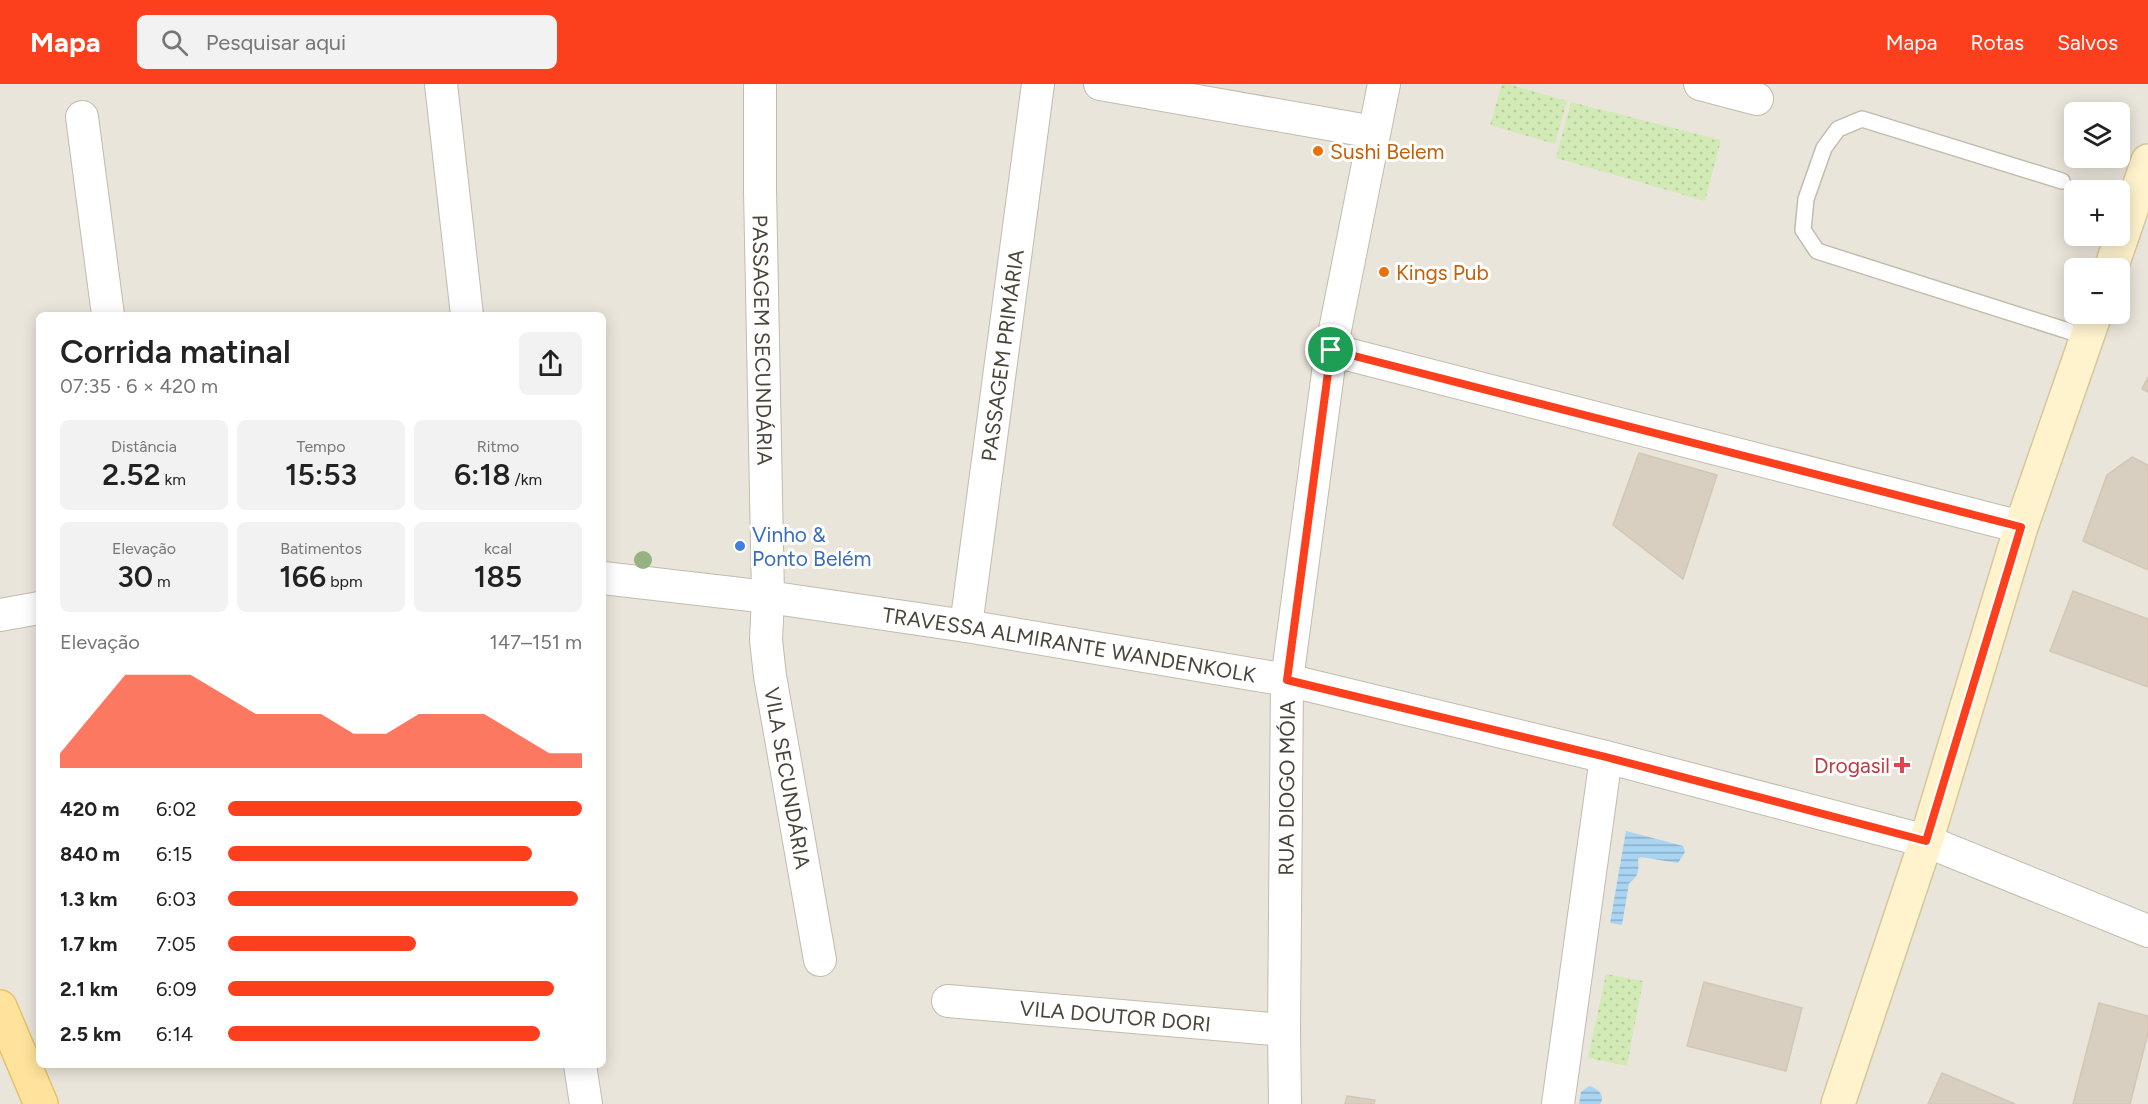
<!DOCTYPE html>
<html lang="pt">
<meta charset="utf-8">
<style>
body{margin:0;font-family:Figtree,sans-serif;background:#f2f2f2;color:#222;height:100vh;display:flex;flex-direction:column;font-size:22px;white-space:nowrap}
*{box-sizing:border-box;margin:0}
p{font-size:20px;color:#767676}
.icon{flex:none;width:33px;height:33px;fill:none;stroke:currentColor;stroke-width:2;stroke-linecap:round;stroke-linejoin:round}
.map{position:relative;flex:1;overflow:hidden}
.sheet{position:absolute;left:36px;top:228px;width:570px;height:756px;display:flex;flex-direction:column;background:#fff;border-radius:9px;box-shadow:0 3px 15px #0003}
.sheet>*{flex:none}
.fabs{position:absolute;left:2064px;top:18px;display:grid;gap:12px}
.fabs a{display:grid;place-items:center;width:66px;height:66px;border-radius:9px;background:#fff;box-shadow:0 3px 15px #0003;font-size:30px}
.pin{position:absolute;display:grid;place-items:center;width:51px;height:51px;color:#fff;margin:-26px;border:3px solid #fff;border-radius:50%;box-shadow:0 2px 6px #0007}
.round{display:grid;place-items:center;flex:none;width:63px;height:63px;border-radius:9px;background:#f2f2f2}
.summary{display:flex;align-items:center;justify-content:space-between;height:102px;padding:0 24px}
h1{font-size:33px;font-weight:600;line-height:45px}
.figures{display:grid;grid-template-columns:repeat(3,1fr);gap:9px;height:102px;padding:6px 24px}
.figures div{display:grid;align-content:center;border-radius:9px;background:#f2f2f2;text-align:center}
.figures b{font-size:30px;font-weight:600}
.figures small{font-size:16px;font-weight:400}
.figures p{font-size:16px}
.chart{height:168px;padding:12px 24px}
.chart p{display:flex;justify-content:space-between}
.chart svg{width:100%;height:108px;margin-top:6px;fill:#fc3f1d;opacity:.7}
ul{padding:0 24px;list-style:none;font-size:20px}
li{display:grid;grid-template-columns:96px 72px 1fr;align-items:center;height:45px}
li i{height:15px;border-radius:8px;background:#fc3f1d}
header{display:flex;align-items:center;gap:36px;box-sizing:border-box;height:84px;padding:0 30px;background:#fc3f1d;color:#fff}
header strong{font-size:28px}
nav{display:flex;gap:33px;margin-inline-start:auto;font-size:21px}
.search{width:420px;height:54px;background:#f2f2f2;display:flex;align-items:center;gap:15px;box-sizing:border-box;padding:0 21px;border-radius:9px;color:#767676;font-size:22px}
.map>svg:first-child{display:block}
</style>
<header>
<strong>Mapa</strong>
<div class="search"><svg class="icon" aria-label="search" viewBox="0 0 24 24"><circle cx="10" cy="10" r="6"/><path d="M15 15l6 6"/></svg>Pesquisar aqui</div>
<nav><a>Mapa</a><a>Rotas</a><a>Salvos</a></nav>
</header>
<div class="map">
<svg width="2148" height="1020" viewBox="0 0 2148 1020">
<defs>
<pattern id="grass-dots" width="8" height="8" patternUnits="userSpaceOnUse" patternTransform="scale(1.5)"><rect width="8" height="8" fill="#d2eab5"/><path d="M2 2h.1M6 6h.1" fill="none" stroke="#b6ca9c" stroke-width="1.8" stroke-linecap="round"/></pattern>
<pattern id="water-rules" width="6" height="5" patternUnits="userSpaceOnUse" patternTransform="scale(1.5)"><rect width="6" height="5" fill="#a9d4f2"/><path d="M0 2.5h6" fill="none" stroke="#8caec5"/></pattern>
</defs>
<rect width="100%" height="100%" fill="#f6f3ec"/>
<path fill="#eae5da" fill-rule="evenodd" d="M0,0H2148V1020H0ZM2074,28H2120V74H2074ZM2074,106H2120V152H2074ZM2074,184H2120V230H2074ZM39,231H603V981H39Z"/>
<path fill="url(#grass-dots)" d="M1502,0H1508L1567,17L1555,60L1490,41Z
M1571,18L1721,56L1705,117L1556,74Z
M1606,890L1643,897L1627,982L1588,974Z"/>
<path fill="url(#water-rules)" d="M1626,747L1683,762L1685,768L1678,779L1641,773L1638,775C1639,786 1639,792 1629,799L1622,841L1610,839Z
M1589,1002C1597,1004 1606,1011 1600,1020H1579L1581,1008Z"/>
<path fill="#d8cfc1" stroke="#d3c7b4" stroke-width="1.5" d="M2148,293V308L2142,305Z
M1639,369L1717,391L1683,495L1613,441Z
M2132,373L2148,381V486L2083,457L2107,391Z
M2073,507L2148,535V603L2050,567Z
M1704,898L1802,924L1786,987L1687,962Z
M2099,919L2148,932V949L2130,1020H2073Z
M1942,989L2015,1020H1928Z
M1347,1012L1375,1016L1374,1020H1345Z"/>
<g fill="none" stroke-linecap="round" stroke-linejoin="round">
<defs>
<path id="service" d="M2062,97L1862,35L1838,45L1824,64L1806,115L1803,146L1817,167L2087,253"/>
<g id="minor">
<path d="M441,0L467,231"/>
<path id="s1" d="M760,0V105L768,513L766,556L770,592L820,876"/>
<path d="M1100,0L1374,48"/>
<path d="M1700,0L1757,15"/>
<path d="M82,33L108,231"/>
<path d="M1331,266L2021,443"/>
<path id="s2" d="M603,494L768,513L966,542L1287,596L1606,673L1926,757L2148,847"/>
<path d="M0,531L39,524"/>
<path id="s3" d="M966,542L1038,0"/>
<path id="s4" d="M948,917L1284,946"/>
<path d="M580,981L586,1020"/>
<path id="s5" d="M1285,1020L1284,946L1287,596L1331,266L1384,0"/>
<path d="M1558,1020L1606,673"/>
</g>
<path id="secondary" d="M2111,184L2148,77
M1838,1020L1926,757L2021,443L2095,230"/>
<path id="primary" d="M0,923L41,1020"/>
</defs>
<use href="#service" stroke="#c2bbae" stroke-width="18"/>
<use href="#minor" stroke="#c2bbae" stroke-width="34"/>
<use href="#secondary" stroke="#d6c79b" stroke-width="36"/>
<use href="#primary" stroke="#e6c16a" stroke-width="36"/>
<use href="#service" stroke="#fff" stroke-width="15"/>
<use href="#minor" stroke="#fff" stroke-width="32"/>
<use href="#secondary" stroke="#fff3cd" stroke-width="33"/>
<use href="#primary" stroke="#ffe39c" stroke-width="33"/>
</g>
<circle fill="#97b381" cx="643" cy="476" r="9"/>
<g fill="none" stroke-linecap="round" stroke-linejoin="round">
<defs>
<path id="route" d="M1331,266L2021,443L1926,757L1606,673L1287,596Z"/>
</defs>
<use href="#route" stroke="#fff" stroke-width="12"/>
<use href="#route" stroke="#fc3f1d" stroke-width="8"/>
</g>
<g fill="#e8710a" stroke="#fff" stroke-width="2">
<circle cx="1318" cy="67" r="6"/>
<circle cx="1384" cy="188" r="6"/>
</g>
<circle fill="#3f7fe0" stroke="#fff" stroke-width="2" cx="740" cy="462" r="6"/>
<path fill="#e0444e" stroke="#fff" stroke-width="2" d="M1899 672h6v6h6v6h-6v6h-6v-6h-6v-6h6z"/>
<g text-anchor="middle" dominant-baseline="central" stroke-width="6" stroke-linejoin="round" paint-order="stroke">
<g font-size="21" fill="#c56008" stroke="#fff" text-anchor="start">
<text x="1330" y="67">Sushi Belem</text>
<text x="1396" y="188">Kings Pub</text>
</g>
<g font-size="21" fill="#4b4439" stroke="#fff">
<text stroke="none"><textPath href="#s1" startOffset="256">PASSAGEM SECUNDÁRIA</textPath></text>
<text stroke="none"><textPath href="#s3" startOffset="273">PASSAGEM PRIMÁRIA</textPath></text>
<text stroke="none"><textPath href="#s2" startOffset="471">TRAVESSA ALMIRANTE WANDENKOLK</textPath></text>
<text stroke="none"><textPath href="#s1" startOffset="696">VILA SECUNDÁRIA</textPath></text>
<text stroke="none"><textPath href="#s5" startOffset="316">RUA DIOGO MÓIA</textPath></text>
<text stroke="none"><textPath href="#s4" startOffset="168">VILA DOUTOR DORI</textPath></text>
</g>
<g font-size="21" fill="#366cbe" stroke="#fff" text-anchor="start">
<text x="752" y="450">Vinho &amp;<tspan x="752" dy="24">Ponto Belém</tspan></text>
</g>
<g font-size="21" fill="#be3a42" stroke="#fff" text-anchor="end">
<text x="1890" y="681">Drogasil</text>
</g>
</g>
</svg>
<div class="fabs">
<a><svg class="icon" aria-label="layers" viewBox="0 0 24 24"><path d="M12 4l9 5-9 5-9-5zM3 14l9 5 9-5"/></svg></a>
<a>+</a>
<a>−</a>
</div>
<div class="pin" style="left:1331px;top:266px;background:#1e9e55"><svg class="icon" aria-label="arrive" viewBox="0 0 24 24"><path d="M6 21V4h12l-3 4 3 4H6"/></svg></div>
<section class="sheet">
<div class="summary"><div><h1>Corrida matinal</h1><p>07:35 · 6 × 420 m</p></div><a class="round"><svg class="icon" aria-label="share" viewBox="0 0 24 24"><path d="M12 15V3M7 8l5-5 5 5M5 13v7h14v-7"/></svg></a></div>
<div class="figures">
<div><p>Distância</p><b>2.52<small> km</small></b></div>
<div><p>Tempo</p><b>15:53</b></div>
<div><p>Ritmo</p><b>6:18<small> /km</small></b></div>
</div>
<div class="figures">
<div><p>Elevação</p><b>30<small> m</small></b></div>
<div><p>Batimentos</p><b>166<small> bpm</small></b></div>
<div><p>kcal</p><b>185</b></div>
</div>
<div class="chart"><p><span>Elevação</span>147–151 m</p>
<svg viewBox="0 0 160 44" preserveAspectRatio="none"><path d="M0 44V38L10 22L20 6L30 6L40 6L50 14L60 22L70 22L80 22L90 30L100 30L110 22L120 22L130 22L140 30L150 38L160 38V44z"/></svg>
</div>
<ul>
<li><b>420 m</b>6:02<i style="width:100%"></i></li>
<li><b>840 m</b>6:15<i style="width:86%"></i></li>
<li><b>1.3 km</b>6:03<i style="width:99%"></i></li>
<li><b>1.7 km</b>7:05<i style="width:53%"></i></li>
<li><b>2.1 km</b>6:09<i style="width:92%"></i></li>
<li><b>2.5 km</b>6:14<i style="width:88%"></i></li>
</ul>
</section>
</div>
